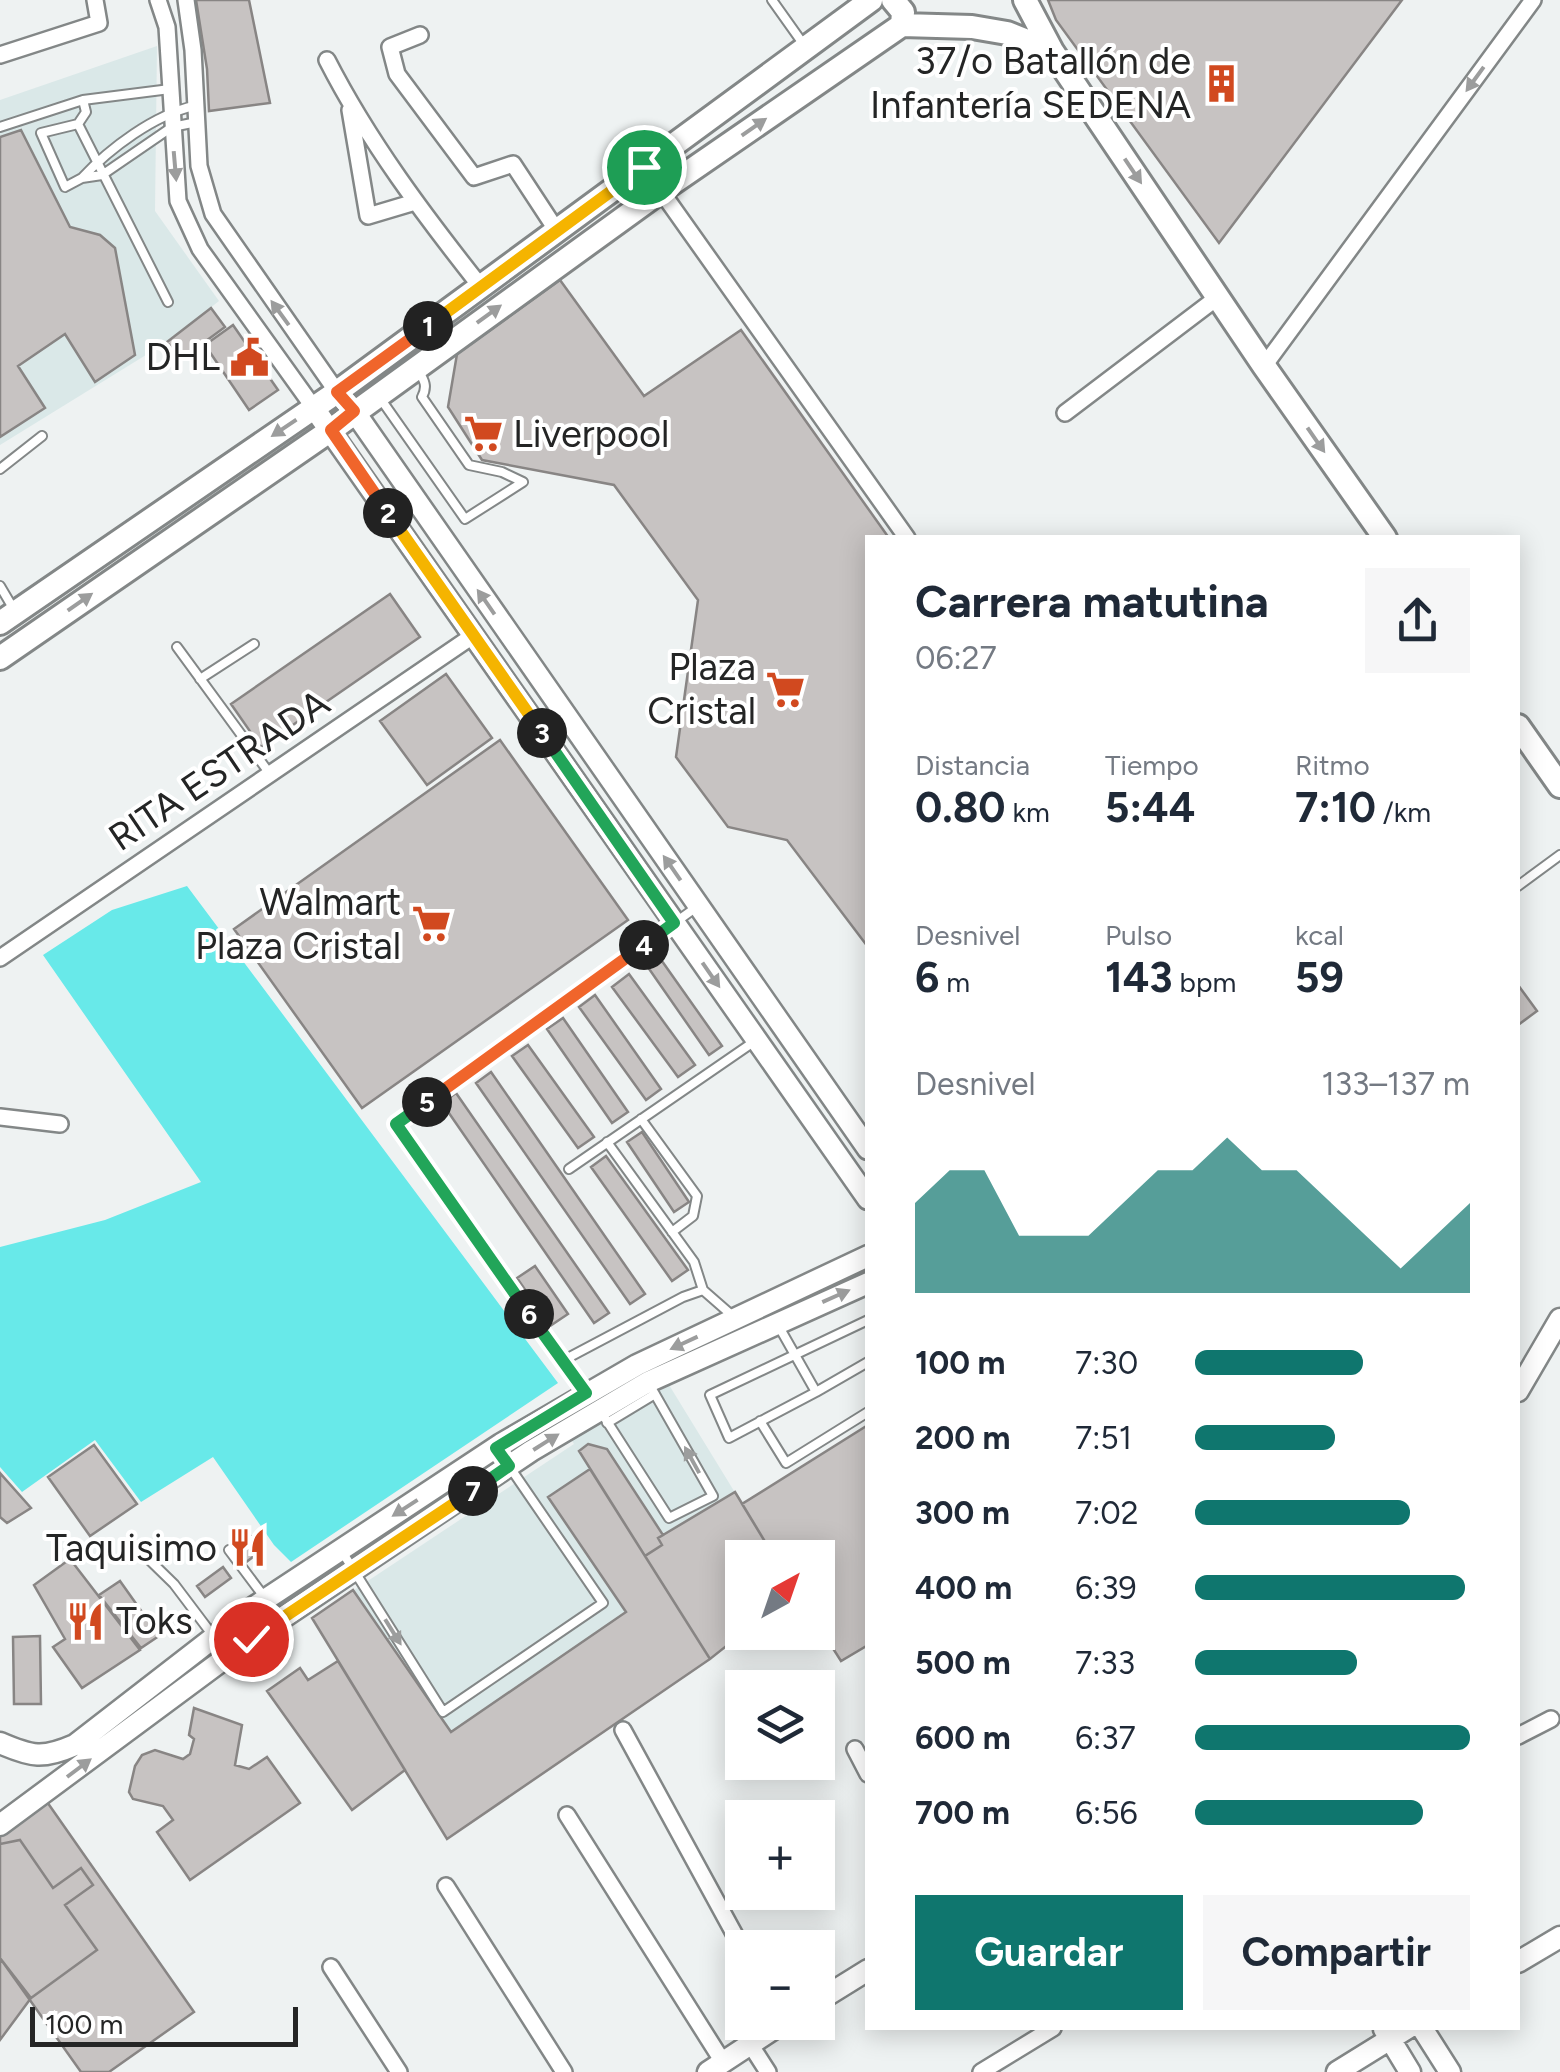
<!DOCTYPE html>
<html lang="es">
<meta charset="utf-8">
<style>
body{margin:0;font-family:Figtree,sans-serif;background:#f6f6f7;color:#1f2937;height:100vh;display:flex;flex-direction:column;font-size:38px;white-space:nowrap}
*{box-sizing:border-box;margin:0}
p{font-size:32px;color:#747a83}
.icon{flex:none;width:55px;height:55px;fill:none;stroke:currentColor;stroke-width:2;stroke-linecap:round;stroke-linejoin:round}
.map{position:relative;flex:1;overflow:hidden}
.sheet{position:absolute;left:865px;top:535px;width:655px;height:1495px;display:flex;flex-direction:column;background:#fff;border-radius:0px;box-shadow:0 5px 25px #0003}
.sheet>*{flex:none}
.needle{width:65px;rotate:40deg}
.tools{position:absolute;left:725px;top:1540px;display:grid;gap:20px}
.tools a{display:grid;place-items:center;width:110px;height:110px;border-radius:0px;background:#fff;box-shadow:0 5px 25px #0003;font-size:50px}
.scale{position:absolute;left:30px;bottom:25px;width:268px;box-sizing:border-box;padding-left:10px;border:5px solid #242525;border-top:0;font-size:28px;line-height:35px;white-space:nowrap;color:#242525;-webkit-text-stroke:8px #fff;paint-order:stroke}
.pin{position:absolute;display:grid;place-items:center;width:85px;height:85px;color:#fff;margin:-42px;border:5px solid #fff;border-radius:50%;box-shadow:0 2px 10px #0007}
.km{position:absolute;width:50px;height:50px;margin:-25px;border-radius:50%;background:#222;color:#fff;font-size:28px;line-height:50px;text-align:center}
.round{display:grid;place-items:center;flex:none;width:105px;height:105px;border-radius:0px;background:#f6f6f7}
.headline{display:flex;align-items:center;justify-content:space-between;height:170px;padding:0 50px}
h1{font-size:45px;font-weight:700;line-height:75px}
.figures{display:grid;grid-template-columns:repeat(3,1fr);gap:15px;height:170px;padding:10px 50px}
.figures div{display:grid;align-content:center}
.figures b{font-size:42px;font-weight:700}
.figures small{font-size:28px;font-weight:400}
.figures p{font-size:28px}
.chart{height:280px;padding:20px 50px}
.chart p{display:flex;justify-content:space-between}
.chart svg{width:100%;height:180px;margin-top:10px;fill:#0f766e;opacity:.7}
.action{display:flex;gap:20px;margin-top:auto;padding:20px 50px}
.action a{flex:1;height:115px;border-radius:0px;background:#0f766e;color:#fff;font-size:40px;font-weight:700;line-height:115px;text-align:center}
.action a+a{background:#f6f6f7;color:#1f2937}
ul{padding:0 50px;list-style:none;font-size:32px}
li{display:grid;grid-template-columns:160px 120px 1fr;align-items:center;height:75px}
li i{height:25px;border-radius:12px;background:#0f766e}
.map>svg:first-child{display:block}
</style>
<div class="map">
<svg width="1560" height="2072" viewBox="0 0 1560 2072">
<rect width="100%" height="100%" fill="#eef2f2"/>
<path fill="#dae8e8" d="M157,46L155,211L219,301L167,342L0,445V100Z
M666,1380L742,1504L744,1633L710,1659L447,1839L312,1618L574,1444L569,1436Z"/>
<path fill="#68e9e9" d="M187,886L558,1383L291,1562L274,1545L213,1457L141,1502L95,1440L22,1492L0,1467V1247L105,1220L201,1182L43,955L112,910Z"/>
<path fill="#c7c3c2" stroke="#888584" stroke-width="2.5" d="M196,0H249L270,103L209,111L207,69Z
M1048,0H1402L1219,243L1056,20Z
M21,130L70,227L100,235L115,248L135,355L95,382L65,334L18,366L45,408L0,437V137Z
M560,280L644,396L741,330L889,538H868V947L787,840L728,827L676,757L698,600L614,485L482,460L448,407L457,354Z
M211,308L225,327L180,360L167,342Z
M233,325L278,390L249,410L205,345Z
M390,594L420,637L261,747L231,704Z
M446,674L492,738L427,785L380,721Z
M500,740L628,920L362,1108L234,929Z
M657,954L722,1046L709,1055L645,963Z
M629,974L695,1065L678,1077L612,987Z
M1518,985L1537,1011L1518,1025Z
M595,995L661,1089L646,1100L579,1007Z
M563,1018L628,1112L612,1123L547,1029Z
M528,1045L594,1137L578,1148L512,1056Z
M491,1072L645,1294L630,1304L476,1083Z
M456,1093L609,1313L594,1323L442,1103Z
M642,1132L689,1202L674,1212L627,1142Z
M606,1156L688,1270L672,1281L591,1167Z
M535,1266L568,1314L550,1326L517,1278Z
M868,1425V1645L841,1661L818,1625V1558H775L742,1504Z
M588,1444L607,1449L663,1535L658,1538L662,1545L645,1556L579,1451Z
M94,1445L137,1504L90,1536L48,1477Z
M590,1469L710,1659L447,1839L312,1618L353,1590L451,1732L626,1612L548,1497Z
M0,1473L31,1508L7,1523L0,1517Z
M735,1492L775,1558H742L744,1632L710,1659L645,1556L662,1545L658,1538L663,1535Z
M249,1534L262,1550L245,1563L233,1546Z
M70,1559L140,1650L82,1688L53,1647L65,1639L34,1585Z
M223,1567L231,1578L205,1597L197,1586Z
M120,1581L159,1636L141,1648L99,1595Z
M40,1636L41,1704H14L13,1637Z
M338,1661L405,1770L352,1810L267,1691L300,1668L308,1680Z
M194,1708L242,1725L235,1765L249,1769L267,1757L300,1803L190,1880L157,1832L173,1820L163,1806L133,1799L129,1792L135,1766L142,1755L155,1750L183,1759L190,1754L194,1739L189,1735Z
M45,1799L194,2012L109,2072H81L0,1958V1830Z
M20,1840L53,1888L81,1868L93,1885L65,1905L97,1950L31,1998L0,1958V1844Z
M0,1958L31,1998L0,2040Z"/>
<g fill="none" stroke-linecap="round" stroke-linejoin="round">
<defs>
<path id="service" d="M772,0L804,45
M170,89L83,100L86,112L78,124L41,133L65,187L82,178L102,175L172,127L197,122
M78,124L168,302
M0,127L83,100
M82,178C110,148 154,115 194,106
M380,398L465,519L523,482L502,472L469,465L422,397C428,386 424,380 418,370
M0,469L42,436
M0,586L13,608
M177,647L270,774
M200,679L254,644
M1518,886L1560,855
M641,1119L697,1196L693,1216L672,1232
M607,1142L694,1262L703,1290
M569,1169L755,1041
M778,1325L816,1392L868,1362
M562,1361L683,1297L703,1290L735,1318
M816,1392L729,1438L710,1395L868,1320
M585,1393L396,1124L698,906
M601,1412L669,1518L713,1496L648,1382
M760,1421L786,1463L868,1412
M607,1423L655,1394
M133,1544L174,1584L214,1637
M229,1550L265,1598
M341,1550L443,1712L603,1603L509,1466"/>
<path id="minor" d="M158,0L167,27L178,201L200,249L314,408
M186,0L193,50L199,166L213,214L337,392
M420,35L390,47L397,74L474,177L513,164L557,231
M0,55L99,23L95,0
M327,60C369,142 424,215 481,287
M350,110L368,216L415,202
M644,167L907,538
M1264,366L1533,0
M1065,413L1218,297
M0,958L474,635
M0,1117L60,1124
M623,1730L742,1948
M1518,1736L1551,1719
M855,1749L868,1774
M567,1815L723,2062
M446,1886L564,2072
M331,1967L399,2072
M750,2044L768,2072
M981,2072L1053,2028"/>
<path id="tertiary" d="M337,392L354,411L868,1149
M314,408L868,1199
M1518,1391L1560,1319
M0,1743C32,1757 43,1759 75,1745L248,1611L501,1444L637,1365L868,1256
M0,1825L251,1639L531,1451L648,1382L868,1283
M1518,1962L1560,1937
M818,2001L868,1970
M1422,2028L1450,2072
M1384,2029L1410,2072
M708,2072L784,2022
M1337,2072L1408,2028"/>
<path id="secondary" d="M893,0L903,12L902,25
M1025,0L1052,51L1264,366L1385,538
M0,623L337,392L871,0
M0,658L331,430L661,191L902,25L972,27L1007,33L1052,51
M1518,726L1560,786"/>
</defs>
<use href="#service" stroke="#838787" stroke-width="12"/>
<use href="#minor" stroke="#838787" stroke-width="20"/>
<use href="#tertiary" stroke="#838787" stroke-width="25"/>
<use href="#secondary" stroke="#838787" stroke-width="28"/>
<use href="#service" stroke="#fff" stroke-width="8"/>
<use href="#minor" stroke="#fff" stroke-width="15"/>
<use href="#tertiary" stroke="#fff" stroke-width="20"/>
<use href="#secondary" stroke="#fff" stroke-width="22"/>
</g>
<defs><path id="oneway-solid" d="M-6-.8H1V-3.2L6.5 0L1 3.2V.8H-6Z" transform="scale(2.5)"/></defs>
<g fill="#9c9d9d">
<use href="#oneway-solid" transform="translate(1475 79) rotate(126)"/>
<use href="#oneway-solid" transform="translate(754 127) rotate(-35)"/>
<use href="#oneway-solid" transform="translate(175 166) rotate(85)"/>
<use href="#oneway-solid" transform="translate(1133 171) rotate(56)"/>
<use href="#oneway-solid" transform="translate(280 313) rotate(-126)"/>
<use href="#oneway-solid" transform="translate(489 314) rotate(-36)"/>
<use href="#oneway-solid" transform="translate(284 428) rotate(146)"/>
<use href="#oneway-solid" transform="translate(1316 440) rotate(55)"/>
<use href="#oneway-solid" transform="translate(80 602) rotate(-35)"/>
<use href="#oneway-solid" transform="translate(486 602) rotate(-125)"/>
<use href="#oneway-solid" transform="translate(672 868) rotate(-125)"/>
<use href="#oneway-solid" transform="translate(711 975) rotate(55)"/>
<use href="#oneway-solid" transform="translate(836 1296) rotate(-24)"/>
<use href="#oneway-solid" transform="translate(684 1343) rotate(155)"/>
<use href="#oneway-solid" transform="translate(546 1442) rotate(-32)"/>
<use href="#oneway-solid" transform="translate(692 1460) rotate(-119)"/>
<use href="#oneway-solid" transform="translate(405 1508) rotate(147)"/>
<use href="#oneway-solid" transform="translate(393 1632) rotate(58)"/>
<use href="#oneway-solid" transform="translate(79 1768) rotate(-37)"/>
</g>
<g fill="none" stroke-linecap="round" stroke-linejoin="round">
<defs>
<path id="split-1" d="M428,326L644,167"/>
<path id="split-2" d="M388,513L331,430L354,411L337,392L428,326"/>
<path id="split-3" d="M388,513L542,733"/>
<path id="split-4" d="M542,733L674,923L644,945"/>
<path id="split-5" d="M427,1102L644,945"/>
<path id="split-6" d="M427,1102L396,1124L529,1314"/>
<path id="split-7" d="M473,1491L509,1466L496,1448L586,1393L529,1314"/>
<path id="split-8" d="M251,1639L473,1491"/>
</defs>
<use href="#split-1" stroke="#fff" stroke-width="20"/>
<use href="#split-2" stroke="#fff" stroke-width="20"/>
<use href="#split-3" stroke="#fff" stroke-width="20"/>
<use href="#split-4" stroke="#fff" stroke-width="20"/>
<use href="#split-5" stroke="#fff" stroke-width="20"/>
<use href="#split-6" stroke="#fff" stroke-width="20"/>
<use href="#split-7" stroke="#fff" stroke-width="20"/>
<use href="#split-8" stroke="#fff" stroke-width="20"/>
<use href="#split-1" stroke="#f5b400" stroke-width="12"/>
<use href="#split-2" stroke="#f0652b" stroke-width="12"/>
<use href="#split-3" stroke="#f5b400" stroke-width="12"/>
<use href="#split-4" stroke="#22a559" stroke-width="12"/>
<use href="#split-5" stroke="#f0652b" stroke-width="12"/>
<use href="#split-6" stroke="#22a559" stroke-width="12"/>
<use href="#split-7" stroke="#22a559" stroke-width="12"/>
<use href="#split-8" stroke="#f5b400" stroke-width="12"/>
</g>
<defs>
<symbol id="building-bare" viewBox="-9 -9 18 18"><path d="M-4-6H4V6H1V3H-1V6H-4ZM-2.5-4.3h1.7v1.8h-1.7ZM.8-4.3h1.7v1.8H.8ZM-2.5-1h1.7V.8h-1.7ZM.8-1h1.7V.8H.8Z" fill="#d1491f" stroke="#fff" stroke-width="2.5" paint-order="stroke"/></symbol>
<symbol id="civic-bare" viewBox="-9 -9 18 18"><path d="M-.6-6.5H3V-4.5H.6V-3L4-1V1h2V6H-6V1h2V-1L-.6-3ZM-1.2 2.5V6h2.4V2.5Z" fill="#d1491f" stroke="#fff" stroke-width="2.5" paint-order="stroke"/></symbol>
<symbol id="supermarket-bare" viewBox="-9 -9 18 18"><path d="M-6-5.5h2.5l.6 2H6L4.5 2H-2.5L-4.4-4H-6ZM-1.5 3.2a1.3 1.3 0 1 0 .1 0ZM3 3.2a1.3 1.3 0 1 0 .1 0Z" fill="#d1491f" stroke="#fff" stroke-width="2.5" paint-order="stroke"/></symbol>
<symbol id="restaurant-bare" viewBox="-9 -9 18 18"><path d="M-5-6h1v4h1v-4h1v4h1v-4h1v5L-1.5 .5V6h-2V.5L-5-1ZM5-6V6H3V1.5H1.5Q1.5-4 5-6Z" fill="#d1491f" stroke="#fff" stroke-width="2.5" paint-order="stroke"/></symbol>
</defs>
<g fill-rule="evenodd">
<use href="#building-bare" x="1194" y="56" width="55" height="55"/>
<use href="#civic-bare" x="222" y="330" width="55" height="55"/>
<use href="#supermarket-bare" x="456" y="406" width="55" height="55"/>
<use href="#supermarket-bare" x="758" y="662" width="55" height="55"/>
<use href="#supermarket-bare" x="404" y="896" width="55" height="55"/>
<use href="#restaurant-bare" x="220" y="1520" width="55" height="55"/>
<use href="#restaurant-bare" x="58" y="1594" width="55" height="55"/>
</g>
<g text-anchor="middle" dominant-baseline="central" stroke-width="8" stroke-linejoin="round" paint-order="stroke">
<g font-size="38" fill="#242525" stroke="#fff" text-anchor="end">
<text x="1191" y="61">37/o Batallón de<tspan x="1191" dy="44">Infantería SEDENA</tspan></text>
<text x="220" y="357">DHL</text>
<text x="513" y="434" text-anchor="start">Liverpool</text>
<text x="756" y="667">Plaza<tspan x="756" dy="44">Cristal</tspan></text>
<text x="401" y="902">Walmart<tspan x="401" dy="44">Plaza Cristal</tspan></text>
<text x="217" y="1548">Taquisimo</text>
<text x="116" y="1621" text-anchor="start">Toks</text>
</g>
<g font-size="38" fill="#242525" stroke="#fff">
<text transform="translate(219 770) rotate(-34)">RITA ESTRADA</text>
</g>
</g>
</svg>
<div class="tools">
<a><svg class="needle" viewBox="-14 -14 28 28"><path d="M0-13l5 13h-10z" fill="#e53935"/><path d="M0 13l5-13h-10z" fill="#747a83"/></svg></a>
<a><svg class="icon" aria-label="layers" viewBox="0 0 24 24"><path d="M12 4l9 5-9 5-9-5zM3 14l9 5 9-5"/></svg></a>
<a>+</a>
<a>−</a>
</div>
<div class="scale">100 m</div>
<div class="pin" style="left:644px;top:167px;background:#1e9e55"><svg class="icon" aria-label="arrive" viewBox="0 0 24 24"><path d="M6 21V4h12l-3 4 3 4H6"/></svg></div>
<div class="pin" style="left:251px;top:1639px;background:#d93025"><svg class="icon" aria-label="check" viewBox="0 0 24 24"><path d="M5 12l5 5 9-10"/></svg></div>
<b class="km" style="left:428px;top:326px">1</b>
<b class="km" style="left:388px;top:513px">2</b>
<b class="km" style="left:542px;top:733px">3</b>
<b class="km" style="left:644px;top:945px">4</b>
<b class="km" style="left:427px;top:1102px">5</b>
<b class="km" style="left:529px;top:1314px">6</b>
<b class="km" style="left:473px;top:1491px">7</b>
<section class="sheet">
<div class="headline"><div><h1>Carrera matutina</h1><p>06:27</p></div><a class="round"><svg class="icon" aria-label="share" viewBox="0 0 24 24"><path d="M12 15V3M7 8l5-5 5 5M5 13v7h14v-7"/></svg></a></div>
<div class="figures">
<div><p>Distancia</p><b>0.80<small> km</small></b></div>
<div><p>Tiempo</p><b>5:44</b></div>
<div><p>Ritmo</p><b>7:10<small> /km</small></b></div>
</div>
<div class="figures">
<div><p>Desnivel</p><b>6<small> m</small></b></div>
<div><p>Pulso</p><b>143<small> bpm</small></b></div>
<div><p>kcal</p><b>59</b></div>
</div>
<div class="chart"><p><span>Desnivel</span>133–137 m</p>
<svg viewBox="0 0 160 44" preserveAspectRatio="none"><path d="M0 44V22L10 14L20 14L30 30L40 30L50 30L60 22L70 14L80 14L90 6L100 14L110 14L120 22L130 30L140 38L150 30L160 22V44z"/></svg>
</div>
<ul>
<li><b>100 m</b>7:30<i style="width:61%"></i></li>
<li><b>200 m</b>7:51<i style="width:51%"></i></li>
<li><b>300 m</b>7:02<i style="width:78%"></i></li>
<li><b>400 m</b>6:39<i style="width:98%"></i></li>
<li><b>500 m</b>7:33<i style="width:59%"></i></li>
<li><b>600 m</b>6:37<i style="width:100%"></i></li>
<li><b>700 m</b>6:56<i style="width:83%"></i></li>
</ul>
<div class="action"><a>Guardar</a><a>Compartir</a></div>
</section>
</div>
